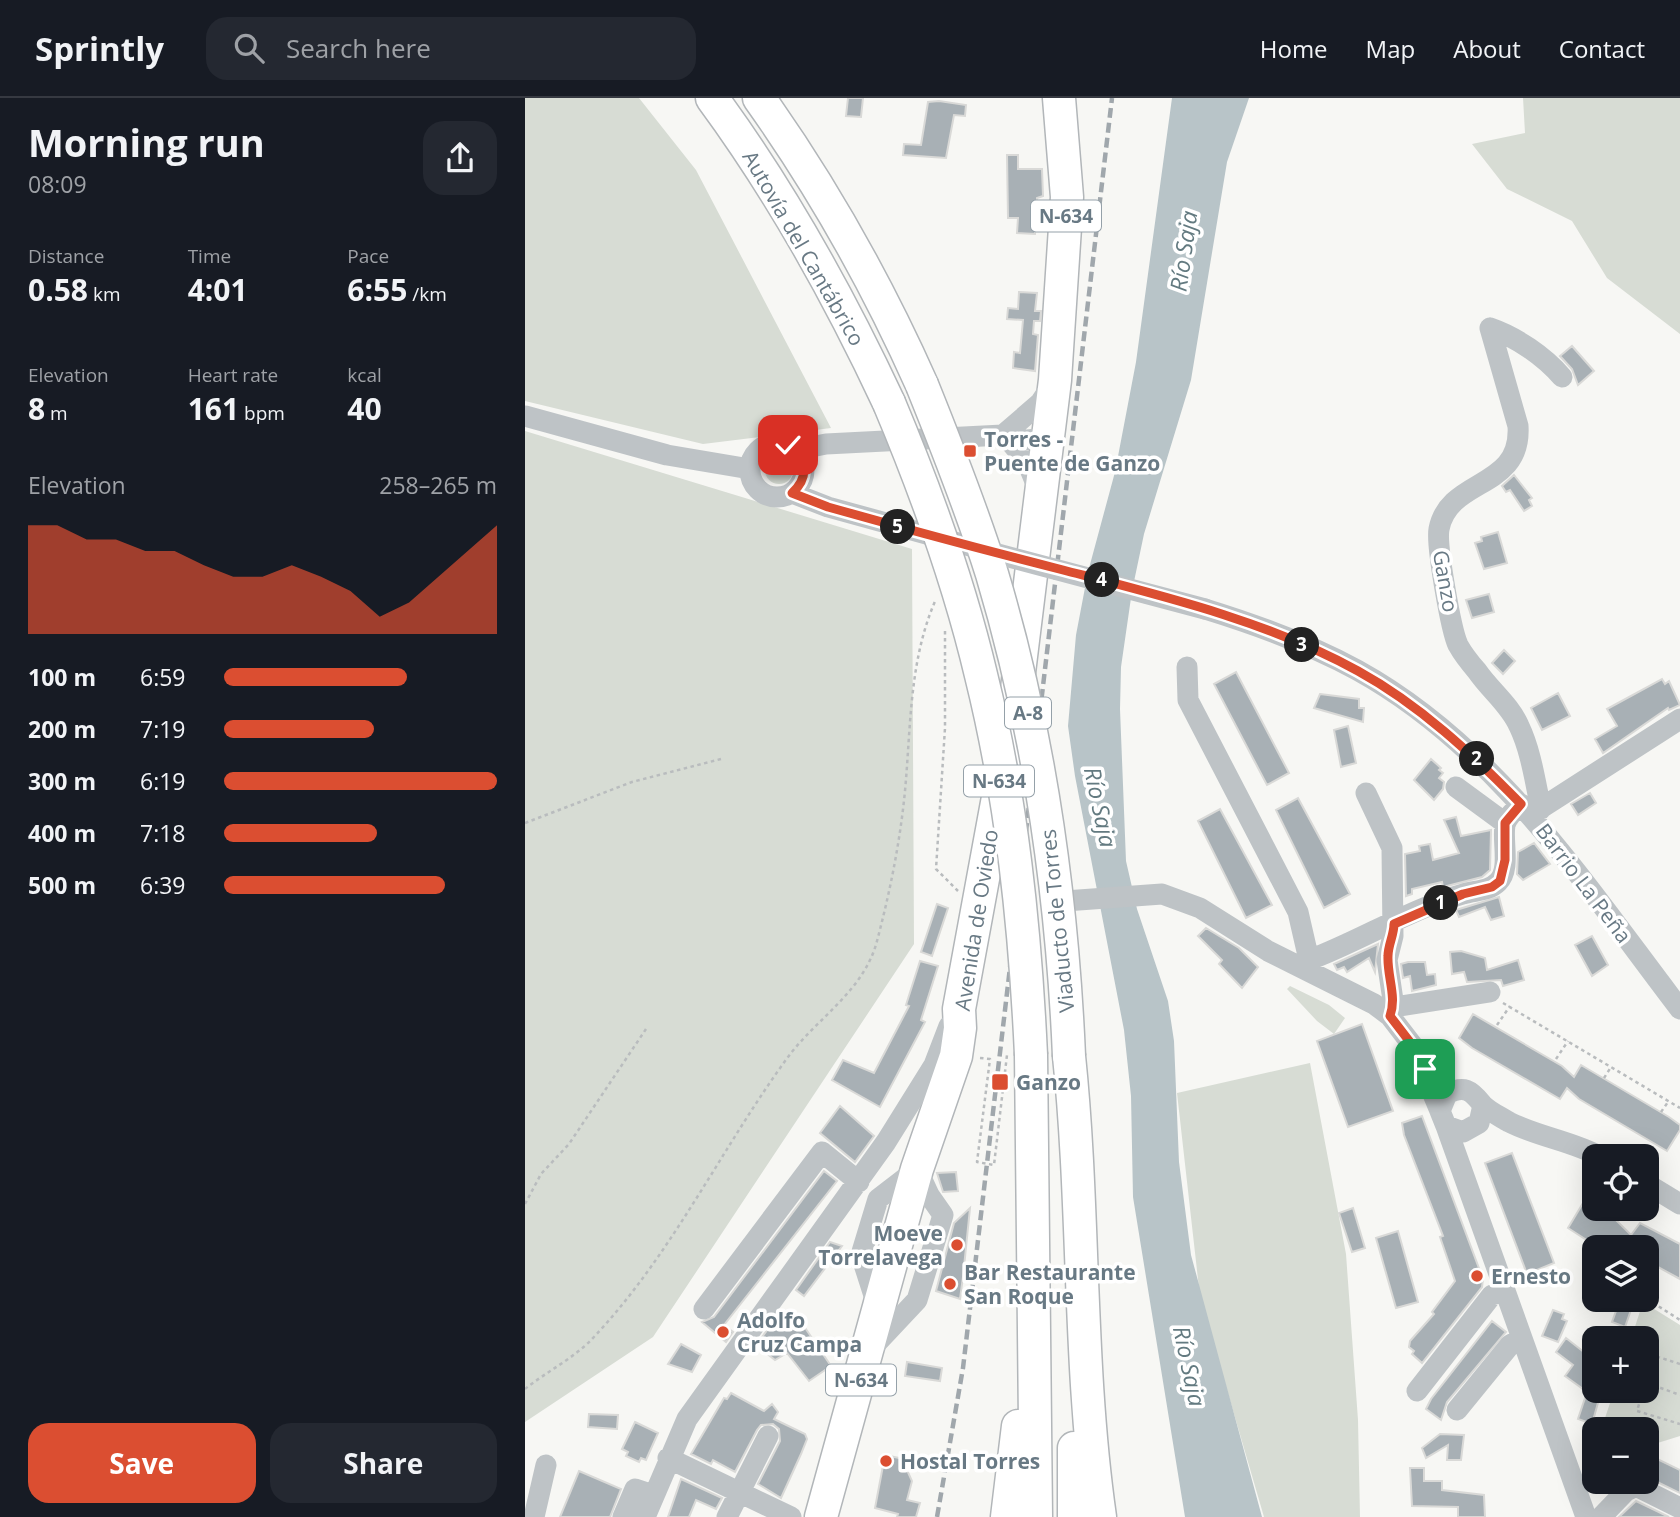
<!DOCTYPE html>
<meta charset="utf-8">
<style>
body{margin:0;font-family:"Open Sans",sans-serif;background:#242831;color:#f1f3f6;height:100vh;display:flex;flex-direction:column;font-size:26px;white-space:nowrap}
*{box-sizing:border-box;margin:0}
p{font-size:23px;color:#9ea1a6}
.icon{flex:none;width:38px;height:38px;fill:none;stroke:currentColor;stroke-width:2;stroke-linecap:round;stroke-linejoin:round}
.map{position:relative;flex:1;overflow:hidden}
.details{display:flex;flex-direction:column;background:#171b24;width:525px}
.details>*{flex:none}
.buttons{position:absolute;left:1057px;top:1046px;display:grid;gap:14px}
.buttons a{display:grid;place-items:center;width:77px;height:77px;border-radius:14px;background:#171b24;box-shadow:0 7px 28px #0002;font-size:35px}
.pin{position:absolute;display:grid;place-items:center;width:60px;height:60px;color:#fff;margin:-30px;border-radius:14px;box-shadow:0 4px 10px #0006}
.km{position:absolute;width:35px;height:35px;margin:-18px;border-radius:50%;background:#222;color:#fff;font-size:19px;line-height:35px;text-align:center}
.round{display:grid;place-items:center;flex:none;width:74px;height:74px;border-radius:21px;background:#242831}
.overview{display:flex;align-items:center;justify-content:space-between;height:119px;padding:0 28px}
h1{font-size:38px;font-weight:700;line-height:52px}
.figures{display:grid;grid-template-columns:repeat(3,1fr);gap:10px;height:119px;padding:7px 28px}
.figures div{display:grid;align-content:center}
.figures b{font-size:30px;font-weight:700}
.figures small{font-size:19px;font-weight:400}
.figures p{font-size:19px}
.chart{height:196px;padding:14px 28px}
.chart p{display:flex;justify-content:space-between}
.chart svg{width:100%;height:126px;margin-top:7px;fill:#db4e31;opacity:.7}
.primary-button{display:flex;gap:14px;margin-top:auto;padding:14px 28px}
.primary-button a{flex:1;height:80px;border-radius:21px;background:#db4e31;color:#fff;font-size:28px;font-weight:700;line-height:80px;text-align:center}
.primary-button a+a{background:#242831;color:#f1f3f6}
ul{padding:0 28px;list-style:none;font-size:23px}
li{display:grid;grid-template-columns:112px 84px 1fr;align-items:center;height:52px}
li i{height:18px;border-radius:9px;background:#db4e31}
header{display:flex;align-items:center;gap:42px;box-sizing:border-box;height:98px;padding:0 35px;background:#171b24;border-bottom:2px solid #363941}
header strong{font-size:33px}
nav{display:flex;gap:38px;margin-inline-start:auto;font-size:24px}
.search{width:490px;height:63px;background:#242831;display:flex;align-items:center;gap:18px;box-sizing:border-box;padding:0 24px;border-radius:21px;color:#9ea1a6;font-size:26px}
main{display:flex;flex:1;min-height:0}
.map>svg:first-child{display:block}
</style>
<header>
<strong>Sprintly</strong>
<div class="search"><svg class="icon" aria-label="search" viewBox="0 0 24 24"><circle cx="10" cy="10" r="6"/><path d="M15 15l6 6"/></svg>Search here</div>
<nav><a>Home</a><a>Map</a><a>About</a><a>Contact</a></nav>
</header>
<main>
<section class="details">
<div class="overview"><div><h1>Morning run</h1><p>08:09</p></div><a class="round"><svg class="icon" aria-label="share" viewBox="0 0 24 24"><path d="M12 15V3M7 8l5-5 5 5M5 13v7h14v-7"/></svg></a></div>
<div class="figures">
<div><p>Distance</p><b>0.58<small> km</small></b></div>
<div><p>Time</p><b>4:01</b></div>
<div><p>Pace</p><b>6:55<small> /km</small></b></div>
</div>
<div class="figures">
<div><p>Elevation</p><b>8<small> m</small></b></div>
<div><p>Heart rate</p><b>161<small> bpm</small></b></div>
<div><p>kcal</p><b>40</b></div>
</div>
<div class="chart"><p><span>Elevation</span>258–265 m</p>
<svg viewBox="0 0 160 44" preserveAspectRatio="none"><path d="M0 44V6L10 6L20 11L30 11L40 15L50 15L60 20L70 24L80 24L90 20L100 24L110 29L120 38L130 33L140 24L150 15L160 6V44z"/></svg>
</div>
<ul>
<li><b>100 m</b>6:59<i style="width:67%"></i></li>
<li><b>200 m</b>7:19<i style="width:55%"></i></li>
<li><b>300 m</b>6:19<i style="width:100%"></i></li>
<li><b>400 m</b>7:18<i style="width:56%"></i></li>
<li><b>500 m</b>6:39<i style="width:81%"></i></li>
</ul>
<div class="primary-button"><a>Save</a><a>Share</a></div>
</section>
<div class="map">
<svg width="1155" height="1419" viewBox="0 0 1155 1419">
<rect width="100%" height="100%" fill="#f7f7f4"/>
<path fill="#d7dcd4" d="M0,0H114L171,72L306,330L178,346L0,303Z
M998,0H1155V236L1082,180L1047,123L982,91L947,46L1000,35Z
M0,333L387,451L389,846L128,1239L0,1324Z
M240 372a14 14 0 1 1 28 0a14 14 0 1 1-28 0Z
M765,888L804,907L820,920L809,936L792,923L762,891Z
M785,965L821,1156L833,1322L835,1419H739L675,1199L652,995Z
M1118,1204L1155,1227V1338L1123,1348L1122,1332H1076L1089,1293H1122V1241H1106Z"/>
<path fill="#b8c4c8" d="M647,0H724L702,64L666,282L619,436L607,493L596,569L595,611L601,763L612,811L643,903L649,943L654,1064L666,1157L737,1419H660L608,1099L606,998L599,932L550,678L543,628L551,537L563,474L590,374L611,264Z"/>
<path fill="#a8b0b5" stroke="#d9d9d7" stroke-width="2" d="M323,0H338L336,19L321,18Z
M414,3L441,7L440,18L429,17L421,60L378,57L379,46L396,47L403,4Z
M482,57H493V71H517L518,98L512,100L510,136L492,135L493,120H483Z
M494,194L512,195L510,213H516L515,223H509L508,236L513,237L510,273L488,270L489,254L495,255L498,222L482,221L483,210L493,211Z
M1047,248L1069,273L1053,287L1047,271L1035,258Z
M989,377L1007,400L1004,402L1007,408L999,413L985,392L981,394L977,388Z
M973,434L982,465L959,471L950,445L957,443L956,439Z
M964,496L969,514L947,520L941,502Z
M979,552L990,563L978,576L967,565Z
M711,574L764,675L742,687L689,586Z
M1137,581L1140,586L1144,583L1155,607L1144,612L1143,610L1078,655L1070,641L1092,628L1082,611Z
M1033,595L1045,618L1017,632L1006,610Z
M795,596L834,601V610H839L838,624L789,610Z
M823,628L831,665L816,669L809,632Z
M906,661L916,670L914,672L918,675L914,680L919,684L918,691L909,702L889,682Z
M1065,695L1071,705L1053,717L1046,706Z
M773,700L825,796L799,810L751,712Z
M695,711L747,807L721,820L673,723Z
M931,719L936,738L966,732L965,772L957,779L918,789L917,784L887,791V796L881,798L880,756L895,753L894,748L905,746L908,762L934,755L919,722Z
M1009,745L1025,766L998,782L992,776L993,754Z
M974,799L979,818L966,822L960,809L934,819L931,812Z
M412,806L423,810L407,858L396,854Z
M681,830L714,850L733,869L717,890L694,866L697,862L673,838Z
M1067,838L1083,867L1067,878L1050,847Z
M853,846L850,874L844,860L822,874L819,869L812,872L809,866Z
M936,853L960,860L962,872L993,862L999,882L978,888L976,882L942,884L939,874L927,876L925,854Z
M395,863L413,868L396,922L400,924L355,1009L307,982L318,962L349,975L384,908L381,907Z
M883,864H900L902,877L910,876L911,887L887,893L885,878L878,880L876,866Z
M948,916L1037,968L1049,979L1056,967L1144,1019L1155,1027V1032L1142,1053L1054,1001L1042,990L1035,1001L947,950L934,940Z
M837,926L868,1013L823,1029L792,943Z
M315,1008L349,1038L330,1064L295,1035Z
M897,1018L958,1181L957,1189L897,1265L887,1256L889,1253L884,1249L885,1243L909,1216L907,1214L930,1183L915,1139L918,1138L879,1037L877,1025Z
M987,1055L1029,1165L1002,1176L960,1065Z
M299,1073L312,1083L199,1227L208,1234L201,1244L177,1224L189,1219Z
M431,1074L433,1093L418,1094L412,1075Z
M1058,1105L1089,1120L1106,1137L1115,1125L1155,1146V1181L1122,1163V1150H1074L1043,1130Z
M445,1110L438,1179L435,1201L411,1193L429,1125Z
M828,1110L840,1150L827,1154L814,1115Z
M873,1133L893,1204L871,1210L851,1140Z
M305,1144L317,1148L279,1198L271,1192Z
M1094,1205L1107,1209L1100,1229L1087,1224Z
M1028,1212L1039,1216L1037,1221L1042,1223L1033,1244L1017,1238Z
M270,1215L306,1268L284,1283L262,1255L250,1262L231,1247L243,1231Z
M967,1223L981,1234L922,1304L916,1322L901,1311L906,1301Z
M1041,1240L1069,1262V1293L1076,1294L1067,1326L1053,1321L1062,1294L1040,1278L1048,1267L1031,1254Z
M156,1246L176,1257L167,1274L143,1266Z
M382,1264L417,1270L415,1283L380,1278Z
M206,1295L239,1313L247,1306L253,1314L249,1321L280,1336L282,1341L276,1356L256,1400L233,1386L255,1343L254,1331L248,1326L236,1327L232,1332L210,1374L188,1362L186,1366L166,1356L199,1300L202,1301Z
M64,1316L93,1317L92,1331L63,1329Z
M110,1324L133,1335L121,1362L116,1360L114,1364L101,1358L103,1354L97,1351Z
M915,1336L939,1337L936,1362H922L923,1347L901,1360L897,1350Z
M1122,1356L1155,1372V1395L1122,1379Z
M360,1357L379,1361L376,1371L382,1372L387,1383L382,1402L395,1405L391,1419H372L373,1416L350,1410Z
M885,1370H899V1383H917V1392L959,1397L960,1419H933V1409L887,1408Z
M54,1373L96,1391L85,1419H35Z
M156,1381L197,1400L191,1411L171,1402L164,1419H143Z
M1111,1403L1144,1419H1094Z"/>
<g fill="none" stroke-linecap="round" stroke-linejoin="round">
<defs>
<path id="highway" d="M187,0C257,95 314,198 364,305
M234,0C298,90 352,186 397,287
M506,957L511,1419
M544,958C560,1111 553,1266 575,1419
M549,1350V1419
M296,1419L392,1071L431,958L435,930L434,911L490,607L530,282L542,99L534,0
M482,1419L493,1328"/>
</defs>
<use href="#highway" stroke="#b2b6b9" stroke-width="35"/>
<path stroke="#b9bcbe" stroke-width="2.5" stroke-dasharray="3.5 3.5" stroke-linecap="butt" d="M420,533V630L411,771L433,793
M0,725L107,684L196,661
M978,905L1155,1010
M972,927L985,908
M455,960L465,961L452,1064L469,1067L482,957
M1031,961L1043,943
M1079,980L1086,969
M1136,1014L1143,1004
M0,1106L16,1076L44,1046L121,931
M1092,1121L1099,1111
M1069,1157L1064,1166L1069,1169
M1122,1182L1127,1174
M1122,1201L1155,1222
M1122,1283L1130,1258L1155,1266
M1122,1285L1155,1297
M0,1291C21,1274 49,1260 67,1241C147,1157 195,1052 263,959C292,920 339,893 352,843C365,794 375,744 380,693C386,628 384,562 411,501
M1118,1293L1112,1313L1155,1326"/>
<path stroke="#bec3c6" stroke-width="21" d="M965,230L993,328C997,392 924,379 914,431C911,447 926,532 933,547C938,556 945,565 952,573C965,592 985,607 994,628C1006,653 1010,683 1016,711
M965,230C991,239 1019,258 1037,279
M0,318L142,357L225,371
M478,337L515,305L527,287
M483,341L502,364L514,393
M225 372a27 27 0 1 1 54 0a27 27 0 1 1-54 0Z
M271,352L301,346L478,337L492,343L523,340
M267,395L303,409L448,449
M680,511C732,527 784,546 832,572C972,649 1060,787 1155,911
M662,569L663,602L773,814L784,862
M931,689L980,725
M841,695L867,750L868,838L862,862L869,909L865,918
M1007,716L1155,621
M526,804L637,796L675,810L743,853L849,906L865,918L888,948L915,1013
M780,871L784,862C835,843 885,811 938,796C950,792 963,794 973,784C986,771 977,744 980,727C982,719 990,712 996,706
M869,909L965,894
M958,1007L954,1025L938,1034L921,1028L915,1013L922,996C939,987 946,992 957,1006C963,1013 976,1019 984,1024C1013,1039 1047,1043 1076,1059
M921,1028L1061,1419
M1122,1086L1155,1106
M179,1211L297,1054L334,1084
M346,1251L392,1202L418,1117L404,1097L392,1071L353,1101L336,1157L353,1210
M892,1293L967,1197L980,1193
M932,1312L985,1247L996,1241
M143,1360L266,1419
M9,1419L21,1367
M98,1419L110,1391L128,1397
M120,1419L162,1321L361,1044L409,967L424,928
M202,1419L243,1338
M1076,1419L1101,1393L1111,1388L1155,1410"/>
<use href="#highway" stroke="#fff" stroke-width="32"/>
<path stroke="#a0a7ac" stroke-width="4.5" stroke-dasharray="10 5" stroke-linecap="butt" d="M412,1419L438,1270L587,0"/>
<defs>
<path id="highway-bridge" d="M397,287C422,349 447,412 467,476C514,633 537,795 544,958
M364,305C401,393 434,484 456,577C487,702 500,829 506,957"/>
</defs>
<use href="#highway-bridge" stroke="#b2b6b9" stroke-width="35" stroke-linecap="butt"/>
<path stroke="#bec3c6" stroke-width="21" d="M450,450L680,511"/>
<use href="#highway-bridge" stroke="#fff" stroke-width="32"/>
</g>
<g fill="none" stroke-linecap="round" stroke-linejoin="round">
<defs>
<path id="route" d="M263,347C283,359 284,380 267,395L303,409C381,431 459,452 538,472C638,498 742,523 833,573C895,607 947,656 996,706L980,725V762L975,783L967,789L938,796L869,826C869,837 863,847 863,858C862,878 872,899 865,918L888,948L900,971"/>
</defs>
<use href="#route" stroke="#fff" stroke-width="14"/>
<use href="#route" stroke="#db4e31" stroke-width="9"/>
</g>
<g fill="#db4e31" stroke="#fff" stroke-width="2.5">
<rect x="438" y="346" width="14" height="14" rx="3.5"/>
<rect x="466" y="975" width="18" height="18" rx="3.5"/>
<circle cx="432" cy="1147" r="7"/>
<circle cx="952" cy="1178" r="7"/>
<circle cx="425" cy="1186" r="7"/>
<circle cx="198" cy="1234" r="7"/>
<circle cx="361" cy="1363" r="7"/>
</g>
<g text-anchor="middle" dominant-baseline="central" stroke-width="7" stroke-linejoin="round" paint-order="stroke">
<g fill="#fff" stroke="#95a1a9" stroke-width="2">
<rect x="506" y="102.5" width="70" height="31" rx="5"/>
<rect x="480" y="599.5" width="46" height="31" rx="5"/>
<rect x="439" y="667.5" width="70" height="31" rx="5"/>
<rect x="301" y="1266.5" width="70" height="31" rx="5"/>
</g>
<g font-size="19" font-weight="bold" fill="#687984">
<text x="541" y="118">N-634</text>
<text x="503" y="615">A-8</text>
<text x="474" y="683">N-634</text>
<text x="336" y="1282">N-634</text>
</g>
<g font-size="21" fill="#687984" stroke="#fff">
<text transform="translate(279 150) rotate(60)">Autovía del Cantábrico</text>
<text transform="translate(921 483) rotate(80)">Ganzo</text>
<text transform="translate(1059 785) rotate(53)">Barrio La Peña</text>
<text transform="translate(451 822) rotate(-81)">Avenida de Oviedo</text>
<text transform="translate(532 823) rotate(-96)">Viaducto de Torres</text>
</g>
<g font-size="21" font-weight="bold" fill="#687984" stroke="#fff" text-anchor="start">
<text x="459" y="341">Torres -<tspan x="459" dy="24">Puente de Ganzo</tspan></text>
<text x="491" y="984">Ganzo</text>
<text x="418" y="1135" text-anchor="end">Moeve<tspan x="418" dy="24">Torrelavega</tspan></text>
<text x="439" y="1174">Bar Restaurante<tspan x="439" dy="24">San Roque</tspan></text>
<text x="966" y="1178">Ernesto</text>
<text x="212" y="1222">Adolfo<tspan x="212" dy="24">Cruz Campa</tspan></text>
<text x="375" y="1363">Hostal Torres</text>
</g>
<g font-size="23" font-style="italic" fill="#637a80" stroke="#fff">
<text transform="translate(658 153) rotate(-82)">Río Saja</text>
<text transform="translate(576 709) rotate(78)">Río Saja</text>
<text transform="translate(665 1268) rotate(78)">Río Saja</text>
</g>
</g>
</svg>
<div class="buttons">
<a><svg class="icon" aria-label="locate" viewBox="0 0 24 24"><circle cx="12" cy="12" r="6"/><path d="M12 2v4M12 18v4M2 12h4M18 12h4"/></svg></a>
<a><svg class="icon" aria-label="layers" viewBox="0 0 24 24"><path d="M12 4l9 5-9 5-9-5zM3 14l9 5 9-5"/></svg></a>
<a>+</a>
<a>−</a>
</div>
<div class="pin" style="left:900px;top:971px;background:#1e9e55"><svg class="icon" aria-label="arrive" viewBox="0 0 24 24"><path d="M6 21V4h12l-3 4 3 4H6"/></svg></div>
<div class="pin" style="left:263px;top:347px;background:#d93025"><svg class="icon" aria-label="check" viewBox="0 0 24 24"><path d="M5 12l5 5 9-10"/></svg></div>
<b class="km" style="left:916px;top:805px">1</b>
<b class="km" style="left:952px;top:661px">2</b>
<b class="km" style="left:777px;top:547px">3</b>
<b class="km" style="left:577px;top:482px">4</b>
<b class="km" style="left:373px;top:429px">5</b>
</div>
</main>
